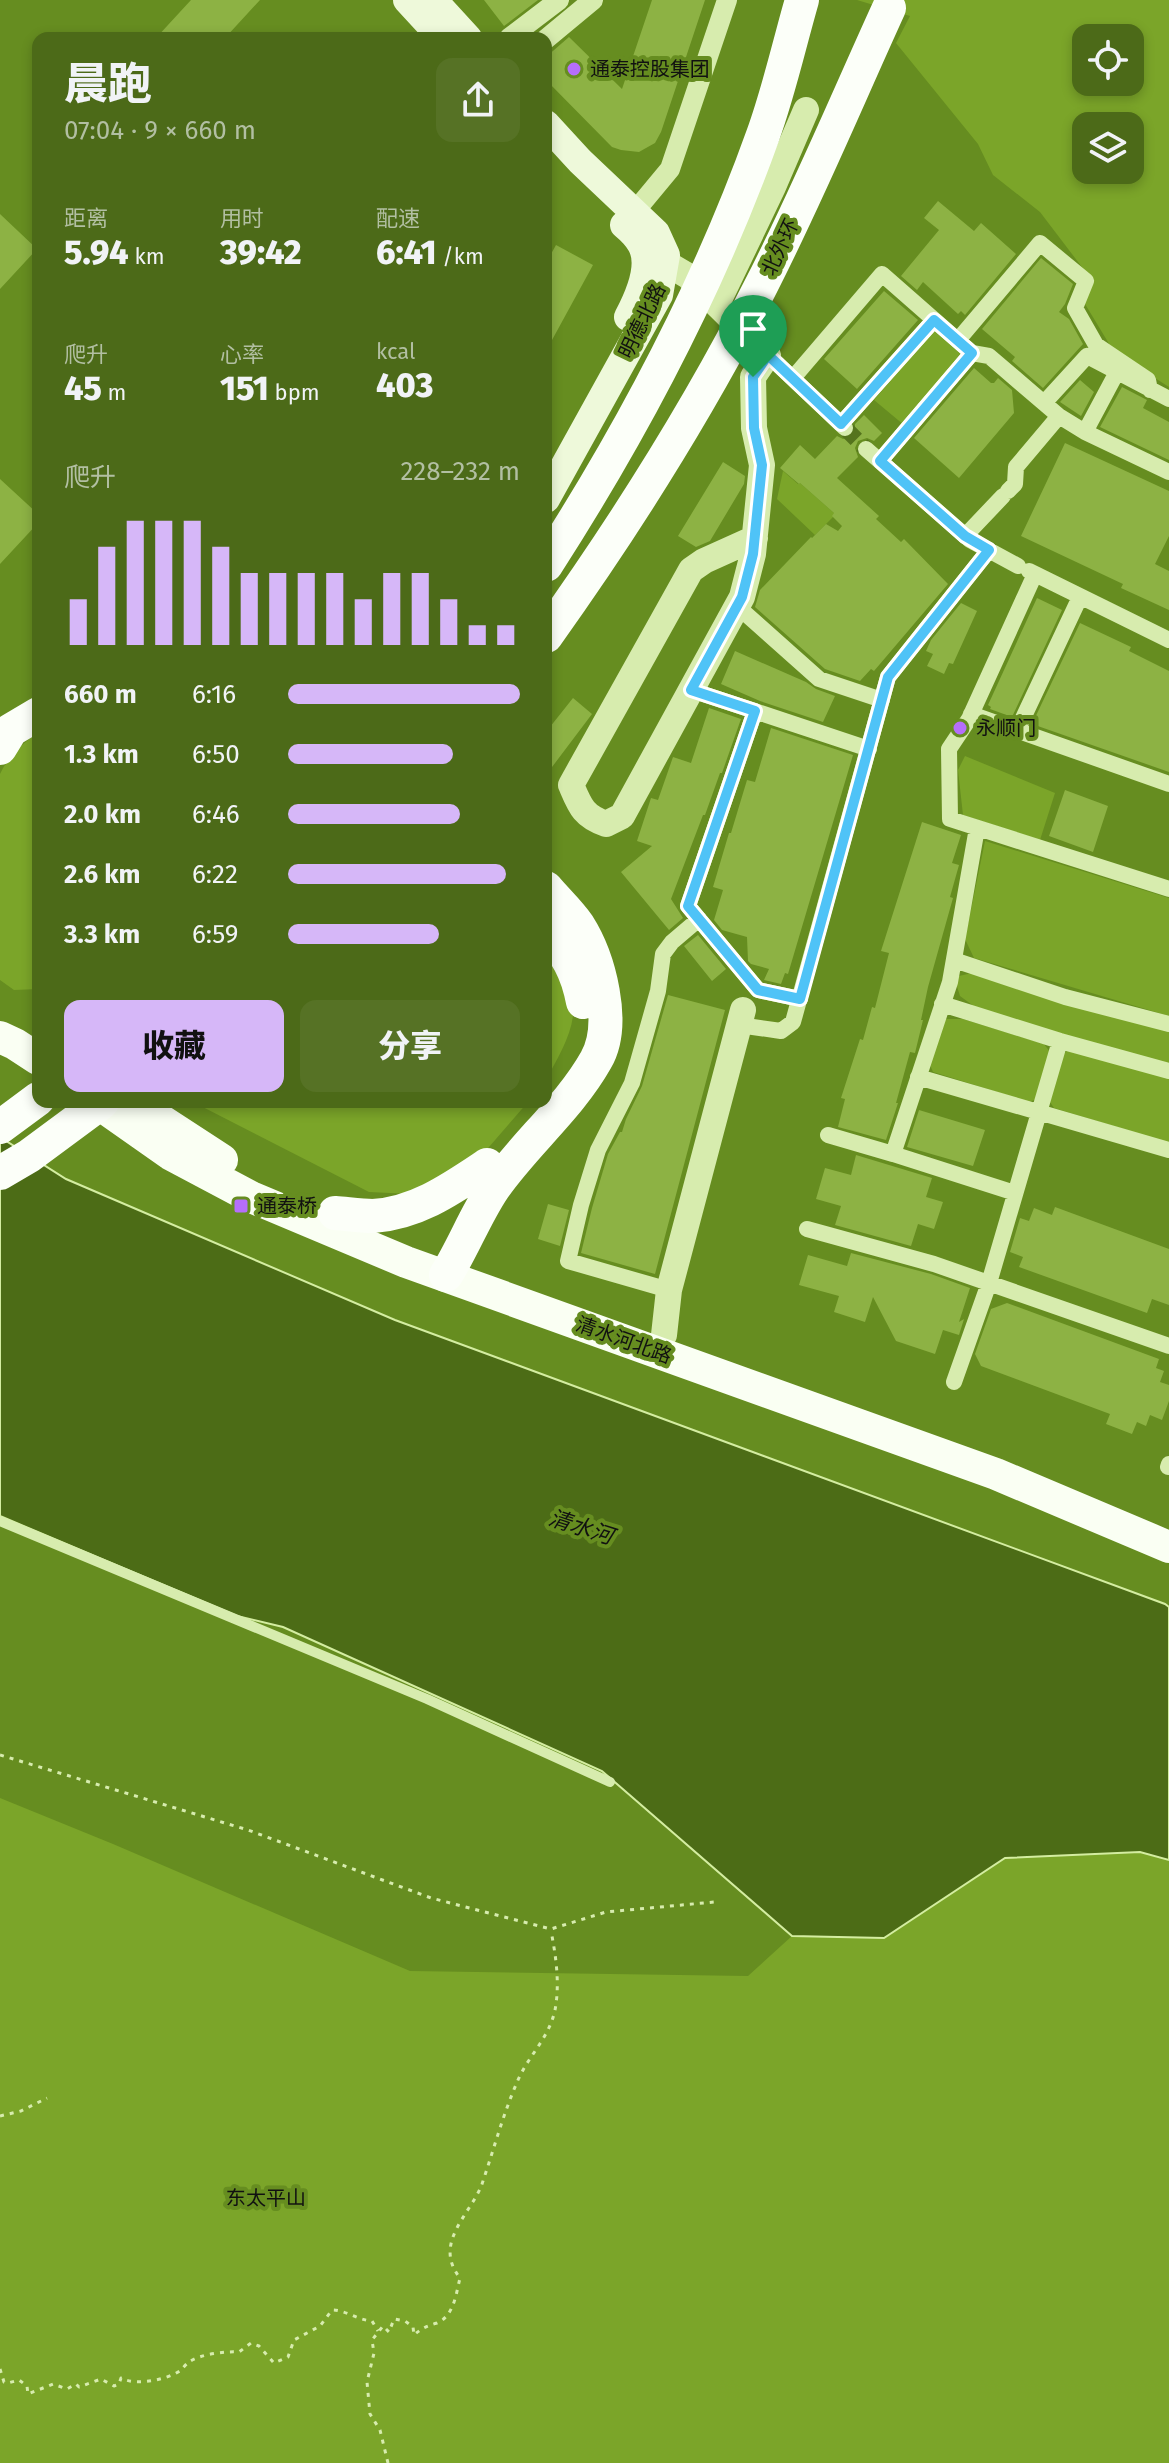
<!DOCTYPE html>
<html lang="zh">
<meta charset="utf-8">
<style>
body{margin:0;font-family:"Fira Sans","Noto Sans SC",sans-serif;background:#567225;color:#f1f3f6;height:100vh;display:flex;flex-direction:column;font-size:30px;white-space:nowrap}
*{box-sizing:border-box;margin:0}
p{font-size:26px;color:#b2bfa2}
.icon{flex:none;width:44px;height:44px;fill:none;stroke:currentColor;stroke-width:2;stroke-linecap:round;stroke-linejoin:round}
.map{position:relative;flex:1;overflow:hidden}
.panel{position:absolute;left:32px;top:32px;width:520px;height:1076px;display:flex;flex-direction:column;background:#4c6a18;border-radius:16px;box-shadow:0 4px 12px #0003}
.panel>*{flex:none}
.fabs{position:absolute;left:1072px;top:24px;display:grid;gap:16px}
.fabs a{display:grid;place-items:center;width:72px;height:72px;border-radius:16px;background:#4c6a18;box-shadow:0 4px 12px #0003;font-size:40px}
.pin{position:absolute;display:grid;place-items:center;width:68px;height:68px;color:#fff;margin:-82px -34px;border-radius:50% 50% 50% 0;rotate:-45deg;box-shadow:0 0 8px #0007}
.pin .icon{rotate:45deg}
.round{display:grid;place-items:center;flex:none;width:84px;height:84px;border-radius:16px;background:#567225}
.summary{display:flex;align-items:center;justify-content:space-between;height:136px;padding:0 32px}
h1{font-size:44px;font-weight:800;line-height:60px}
.figures{display:grid;grid-template-columns:repeat(3,1fr);gap:12px;height:136px;padding:8px 32px}
.figures div{display:grid;align-content:center}
.figures b{font-size:34px;font-weight:800}
.figures small{font-size:22px;font-weight:400}
.figures p{font-size:22px}
.chart{height:224px;padding:16px 32px}
.chart p{display:flex;justify-content:space-between}
.chart svg{width:100%;height:144px;margin-top:8px;stroke:#d6b7f8;stroke-width:6}
.primary-button{display:flex;gap:16px;margin-top:auto;padding:16px 32px}
.primary-button a{flex:1;height:92px;border-radius:16px;background:#d6b7f8;color:#111;font-size:32px;font-weight:800;line-height:92px;text-align:center}
.primary-button a+a{background:#567225;color:#f1f3f6}
ul{padding:0 32px;list-style:none;font-size:26px}
li{display:grid;grid-template-columns:128px 96px 1fr;align-items:center;height:60px}
li i{height:20px;border-radius:10px;background:#d6b7f8}
.map>svg:first-child{display:block}
</style>
<div class="map">
<svg width="1169" height="2463" viewBox="0 0 1169 2463">
<rect width="100%" height="100%" fill="#668d20"/>
<path fill="#7ba529" fill-rule="evenodd" d="M857,0H1169V387L1114,352L1082,299L1091,279L1040,212L993,175L978,144L896,43L910,16ZM1086,38H1130V82H1086ZM1086,126H1130V170H1086Z
M936,328L966,354L904,425L874,400Z
M783,471L798,484L800,483L834,513L833,517L815,535L777,499Z
M38,733V989L14,990L0,980V774C8,757 22,743 38,733Z
M965,756L1055,793L1040,840L963,815L958,770Z
M985,841L1169,898V1016L974,958L965,939Z
M546,952C553,964 569,984 572,996C579,1025 559,1055 546,1080Z
M972,973L1169,1031V1064L1035,1027L975,1007L960,996L956,983L959,976Z
M943,1019H963L1044,1044L1050,1052L1037,1099L1029,1102L933,1072L930,1065Z
M1069,1049L1169,1078V1143L1054,1108L1050,1102L1062,1055Z
M193,1102H528L476,1162L411,1194L369,1192Z
M0,1798L113,1844L410,1971L748,1976L792,1936L884,1938L1005,1858L1144,1851L1169,1860V2463H0Z"/>
<path fill="#4c6c16" stroke="#d4eda1" stroke-width="2" d="M0,1137L66,1179L395,1320L1165,1604L1169,1607V1860L1140,1852L1005,1858L884,1938L792,1936L602,1771L283,1627L237,1616L0,1516Z"/>
<path fill="#8db244" d="M191,0H260L225,38H156Z
M484,0H538L504,26Z
M652,0H705L661,132L655,143L646,148L639,152L621,150L612,147L546,80V57L569,37L622,89Z
M938,201L974,231L981,223L1016,254L965,315L961,311L958,314L923,282L917,290L901,276L939,230L924,218Z
M0,214L37,249L0,289Z
M556,245L593,265L546,351V263Z
M1041,258L1073,284L1065,304L1059,312L1069,319L1083,344L1043,388L1012,361L1015,357L982,329Z
M884,291L918,320L857,389L824,359Z
M974,368L991,383H994L998,378L1012,390L1014,413L959,478L914,438Z
M1080,380L1094,392L1081,416L1060,402Z
M1122,387L1147,400L1143,408L1169,422V460L1100,427Z
M864,415L882,433L874,441L867,438L858,441L855,448L858,457L837,478L879,516L876,519L901,542L904,539L948,584L874,671L871,669L860,681L825,669L755,607L760,590L811,537L812,538L826,524L838,531L842,526L832,516L834,513L800,483L799,484L780,468L800,445L815,459L837,436L843,439L852,436L855,431V424Z
M1065,443L1169,491V536L1155,564L1169,571V610L1121,588L1123,584L1021,536Z
M723,462L745,476L744,484L710,541L696,547L678,536Z
M0,479L38,514V523L0,564Z
M1037,598L1062,610L1012,717L990,709L991,707L988,705Z
M961,603L977,611L953,664L949,663L944,674L927,666L933,654L926,651L931,640Z
M1080,623L1131,647L1129,651L1169,671V772L1032,724Z
M735,651L806,682L816,689L835,696L823,722L760,701L721,684Z
M573,698L592,714L546,775V732Z
M709,708L741,719L722,773H720L705,815H703L671,899L683,918L669,930L621,872L652,846L637,841L651,798L658,800L673,757L691,763Z
M771,728L853,755L788,974L785,973L781,984L764,980L769,969L751,964L748,961L747,937L722,930L714,920L723,890L713,887L729,833H731L747,780L755,782Z
M1065,790L1108,806L1093,852L1049,836Z
M922,822L961,835L952,863L959,865L950,897L953,898L928,987L921,1020H923L915,1053L910,1052L896,1103H898L886,1140L838,1127L845,1099L841,1098L860,1039L863,1040L872,1007L875,1008L889,953L881,951Z
M698,935L726,969L712,981L684,946Z
M668,995L725,1010L655,1274L581,1253L592,1208L608,1154L620,1132H622L626,1119L642,1086Z
M919,1110L985,1130L973,1166L907,1147Z
M856,1155L932,1178L926,1197L943,1202L934,1229L918,1224L911,1246L835,1225L841,1206L816,1199L825,1168L851,1175Z
M548,1204L569,1210L560,1246L538,1239Z
M1055,1207L1169,1249V1305L1152,1299L1147,1313L1019,1267L1023,1257L1010,1252L1020,1218L1029,1221L1034,1208L1052,1215Z
M851,1253L931,1274L970,1288L959,1322L964,1319L959,1335L943,1330L935,1354L896,1341L873,1297L865,1322L834,1312L839,1296L799,1285L808,1255L847,1266Z
M1007,1303L1159,1359L1156,1368L1164,1371L1160,1382L1169,1385V1401L1162,1420L1150,1415L1146,1426L1137,1422L1132,1434L1106,1424L1110,1414L981,1366L975,1354L991,1309Z"/>
<g fill="none" stroke-linecap="round" stroke-linejoin="round">
<path stroke="#55741d" stroke-width="16" stroke-dasharray="16 8" stroke-linecap="butt" d="M845,428L866,449"/>
<path stroke="#d7ecae" stroke-width="3" stroke-dasharray="4 6" stroke-linecap="butt" d="M0,1755L248,1830L431,1898L551,1929L606,1912L714,1902
M0,2116L21,2111L47,2098
M0,2369L4,2382L8,2383L19,2380L27,2386L28,2394L53,2384L67,2389L76,2384L79,2387L101,2379L114,2386L119,2384L121,2378C135,2386 168,2380 181,2370C182,2369 188,2362 189,2362C200,2354 226,2351 239,2352L251,2343L259,2346L274,2363L288,2357L294,2340L320,2326L332,2310C346,2310 357,2320 372,2321L378,2331
M388,2463L380,2430L370,2414L367,2382L374,2353L372,2340L383,2326L389,2332L394,2319L405,2321L413,2327L414,2335C422,2328 427,2326 437,2323C454,2316 456,2294 460,2278C432,2243 471,2214 482,2184C494,2149 503,2114 518,2080C529,2055 549,2038 555,2010C560,1984 556,1956 551,1931"/>
<path stroke="#d7ecae" stroke-width="10" d="M0,1521L427,1699L610,1782"/>
<path stroke="#d7ecae" stroke-width="16" d="M958,340L1040,243L1086,281L1075,308L1096,345L1148,380L1150,390
M972,353L989,356L1059,416L1016,467L1015,484L1008,491
M768,355L845,428
M793,378L882,274L972,353L880,461
M1044,403L1087,356L1169,399
M1059,416L1085,432L1169,472
M841,424L934,320
M1085,432L1117,372
M866,449L970,540L1018,566
M965,536L1003,496
M1029,571L1169,640
M1035,574L969,719L949,749L950,819L1169,889
M737,606L819,679L882,700
M691,690L869,749
M755,711L688,906L758,990L800,999
M971,714L1169,784
M1017,731L1080,597
M954,960L1065,997L1169,1024
M942,1004L1060,1041L1169,1071
M739,1025L781,1031L793,1022L888,677L989,550
M918,1077L1169,1150
M828,1135L893,1154L950,982L977,828
M893,1154L1015,1193
M807,1229L934,1264L1169,1346
M669,1290L568,1261L581,1205L598,1150L632,1083L658,991L663,954L672,942L699,919
M954,1382L989,1283L1060,1041
M1168,1467L1169,1464"/>
<path stroke="#d7ecae" stroke-width="20" d="M509,38L559,0
M546,39L593,0
M626,222L670,169L727,0"/>
<path stroke="#d7ecae" stroke-width="26" d="M666,263L688,276L768,355L753,377L754,428L762,465L753,554L742,597L622,816L606,824C583,816 580,806 571,785L691,570L704,561L755,538
M717,304L773,187L806,110
M664,1335L669,1290L743,1010"/>
<path stroke="#eef9da" stroke-width="28" d="M407,0L442,38
M436,3L468,38
M546,124L580,161L656,233L666,255L659,295L546,499
M624,225C630,230 637,237 641,244C653,265 638,298 628,317"/>
<path stroke="#fafff3" stroke-width="32" d="M0,1037L15,1044L38,1059
M96,1102L170,1154L251,1197L406,1262L996,1474L1169,1547
M133,1102L222,1160"/>
<path stroke="#fcfff9" stroke-width="34" d="M0,748L11,730L38,714
M546,934C568,951 578,975 583,1002
M0,1127L38,1099
M335,1213C348,1214 361,1216 373,1216C417,1213 451,1189 487,1165
M446,1275C463,1248 475,1216 493,1189C524,1144 569,1108 596,1060C617,1024 599,958 578,925C569,912 556,900 546,888"/>
<path stroke="#fcfff9" stroke-width="34" d="M546,565C633,430 709,286 763,135C779,91 789,45 802,0
M546,636C626,524 700,407 762,284C808,194 847,100 889,8
M0,1173L29,1156L102,1102"/>
</g>
<g fill="none" stroke-linecap="round" stroke-linejoin="round">
<defs>
<path id="route" d="M934,320L972,353L880,461L965,536L989,550L888,677L800,999L758,990L688,906L755,711L691,690L742,597L753,554L762,465L754,428L753,377L768,355L841,424Z"/>
</defs>
<use href="#route" stroke="#fff" stroke-width="16"/>
<use href="#route" stroke="#4fc3f7" stroke-width="10"/>
</g>
<g fill="#b56efa" stroke="#668d20" stroke-width="3">
<circle cx="574" cy="69" r="8"/>
<circle cx="960" cy="728" r="8"/>
<rect x="233" y="1198" width="16" height="16" rx="4"/>
</g>
<g text-anchor="middle" dominant-baseline="central" stroke-width="8" stroke-linejoin="round" paint-order="stroke">
<g font-size="20" fill="#111" stroke="#668d20" text-anchor="start">
<text x="590" y="69">通泰控股集团</text>
<text x="976" y="728">永顺门</text>
<text x="257" y="1206">通泰桥</text>
</g>
<g font-size="20" fill="#111" stroke="#668d20">
<text transform="translate(780 247) rotate(-65)">北外环</text>
<text transform="translate(642 321) rotate(-64)">明德北路</text>
<text transform="translate(624 1340) rotate(20)">清水河北路</text>
</g>
<g font-size="20" fill="#111" stroke="#668d20">
<text x="266" y="2198">东太平山</text>
</g>
<g font-size="22" font-style="italic" fill="#111" stroke="#668d20">
<text transform="translate(581 1527) rotate(18)">清水河</text>
</g>
</g>
</svg>
<div class="fabs">
<a><svg class="icon" aria-label="locate" viewBox="0 0 24 24"><circle cx="12" cy="12" r="6"/><path d="M12 2v4M12 18v4M2 12h4M18 12h4"/></svg></a>
<a><svg class="icon" aria-label="layers" viewBox="0 0 24 24"><path d="M12 4l9 5-9 5-9-5zM3 14l9 5 9-5"/></svg></a>
</div>
<div class="pin" style="left:753px;top:377px;background:#1e9e55"><svg class="icon" aria-label="arrive" viewBox="0 0 24 24"><path d="M6 21V4h12l-3 4 3 4H6"/></svg></div>
<section class="panel">
<div class="summary"><div><h1>晨跑</h1><p>07:04 · 9 × 660 m</p></div><a class="round"><svg class="icon" aria-label="share" viewBox="0 0 24 24"><path d="M12 15V3M7 8l5-5 5 5M5 13v7h14v-7"/></svg></a></div>
<div class="figures">
<div><p>距离</p><b>5.94<small> km</small></b></div>
<div><p>用时</p><b>39:42</b></div>
<div><p>配速</p><b>6:41<small> /km</small></b></div>
</div>
<div class="figures">
<div><p>爬升</p><b>45<small> m</small></b></div>
<div><p>心率</p><b>151<small> bpm</small></b></div>
<div><p>kcal</p><b>403</b></div>
</div>
<div class="chart"><p><span>爬升</span>228–232 m</p>
<svg viewBox="0 0 160 44" preserveAspectRatio="none"><path d="M5 44V30M15 44V14M25 44V6M35 44V6M45 44V6M55 44V14M65 44V22M75 44V22M85 44V22M95 44V22M105 44V30M115 44V22M125 44V22M135 44V30M145 44V38M155 44V38"/></svg>
</div>
<ul>
<li><b>660 m</b>6:16<i style="width:100%"></i></li>
<li><b>1.3 km</b>6:50<i style="width:71%"></i></li>
<li><b>2.0 km</b>6:46<i style="width:74%"></i></li>
<li><b>2.6 km</b>6:22<i style="width:94%"></i></li>
<li><b>3.3 km</b>6:59<i style="width:65%"></i></li>
</ul>
<div class="primary-button"><a>收藏</a><a>分享</a></div>
</section>
</div>
